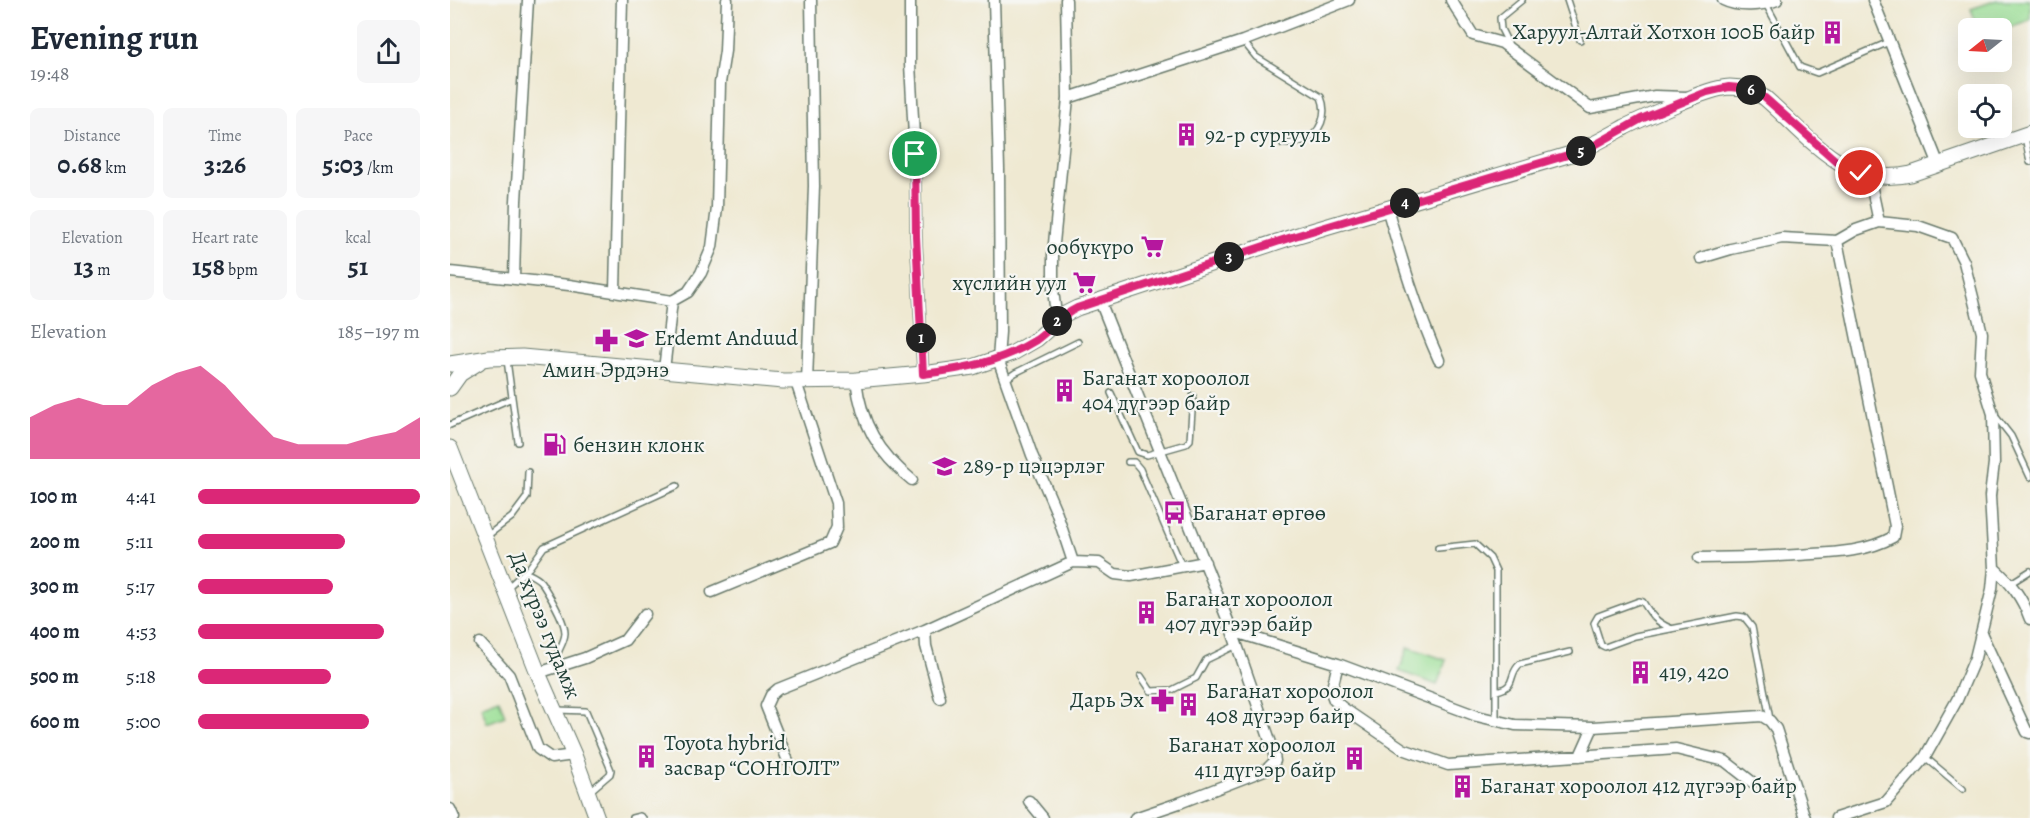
<!DOCTYPE html>
<meta charset="utf-8">
<style>
body{margin:0;font-family:Alegreya,serif;background:#f6f6f7;color:#1f2937;height:100vh;display:flex;flex-direction:column;font-size:22px;white-space:nowrap}
*{box-sizing:border-box;margin:0}
p{font-size:20px;color:#747a83}
.icon{flex:none;width:33px;height:33px;fill:none;stroke:currentColor;stroke-width:2;stroke-linecap:round;stroke-linejoin:round}
.map{position:relative;flex:1;overflow:hidden}
.drawer{display:flex;flex-direction:column;background:#fff;width:450px}
.drawer>*{flex:none}
.needle{width:39px;rotate:252deg}
.fabs{position:absolute;left:1508px;top:18px;display:grid;gap:12px}
.fabs a{display:grid;place-items:center;width:54px;height:54px;border-radius:9px;background:#fff;box-shadow:0 6px 24px #0002;font-size:30px}
.pin{position:absolute;display:grid;place-items:center;width:51px;height:51px;color:#fff;margin:-26px;border:3px solid #fff;border-radius:50%;box-shadow:0 2px 6px #0007}
.km{position:absolute;width:30px;height:30px;margin:-15px;border-radius:50%;background:#222;color:#fff;font-size:16px;line-height:30px;text-align:center}
.round{display:grid;place-items:center;flex:none;width:63px;height:63px;border-radius:9px;background:#f6f6f7}
.head{display:flex;align-items:center;justify-content:space-between;height:102px;padding:0 30px}
h1{font-size:33px;font-weight:700;line-height:45px}
.metrics{display:grid;grid-template-columns:repeat(3,1fr);gap:9px;height:102px;padding:6px 30px}
.metrics div{display:grid;align-content:center;border-radius:9px;background:#f6f6f7;text-align:center}
.metrics b{font-size:26px;font-weight:700}
.metrics small{font-size:16px;font-weight:400}
.metrics p{font-size:16px}
.chart{height:168px;padding:12px 30px}
.chart p{display:flex;justify-content:space-between}
.chart svg{width:100%;height:108px;margin-top:6px;fill:#db2777;opacity:.7}
ul{padding:0 30px;list-style:none;font-size:20px}
li{display:grid;grid-template-columns:96px 72px 1fr;align-items:center;height:45px}
li i{height:15px;border-radius:8px;background:#db2777}
main{display:flex;flex:1;min-height:0}
.map>svg:first-child{display:block}
</style>
<main>
<section class="drawer">
<div class="head"><div><h1>Evening run</h1><p>19:48</p></div><a class="round"><svg class="icon" aria-label="share" viewBox="0 0 24 24"><path d="M12 15V3M7 8l5-5 5 5M5 13v7h14v-7"/></svg></a></div>
<div class="metrics">
<div><p>Distance</p><b>0.68<small> km</small></b></div>
<div><p>Time</p><b>3:26</b></div>
<div><p>Pace</p><b>5:03<small> /km</small></b></div>
</div>
<div class="metrics">
<div><p>Elevation</p><b>13<small> m</small></b></div>
<div><p>Heart rate</p><b>158<small> bpm</small></b></div>
<div><p>kcal</p><b>51</b></div>
</div>
<div class="chart"><p><span>Elevation</span>185–197 m</p>
<svg viewBox="0 0 160 44" preserveAspectRatio="none"><path d="M0 44V27L10 22L20 19L30 22L40 22L50 14L60 9L70 6L80 14L90 25L100 35L110 38L120 38L130 38L140 35L150 33L160 27V44z"/></svg>
</div>
<ul>
<li><b>100 m</b>4:41<i style="width:100%"></i></li>
<li><b>200 m</b>5:11<i style="width:66%"></i></li>
<li><b>300 m</b>5:17<i style="width:61%"></i></li>
<li><b>400 m</b>4:53<i style="width:84%"></i></li>
<li><b>500 m</b>5:18<i style="width:60%"></i></li>
<li><b>600 m</b>5:00<i style="width:77%"></i></li>
</ul>
</section>
<div class="map">
<svg width="1580" height="818" viewBox="0 0 1580 818">
<rect width="100%" height="100%" fill="#f6f6f2"/>
<filter id="ink" filterUnits="userSpaceOnUse"><feTurbulence type="fractalNoise" baseFrequency=".0167" numOctaves="2"/><feDisplacementMap in="SourceGraphic" scale="12" xChannelSelector="R" yChannelSelector="G"/><feConvolveMatrix kernelMatrix="1 2 1 2 8 2 1 2 1" color-interpolation-filters="sRGB"/></filter>
<filter id="wash" filterUnits="userSpaceOnUse"><feTurbulence type="fractalNoise" baseFrequency=".008" numOctaves="4" result="noise"/><feDisplacementMap in="SourceGraphic" scale="24" xChannelSelector="R" yChannelSelector="G"/><feGaussianBlur stdDeviation="1.35" result="paint"/><feColorMatrix in="noise" values="0 0 0 0 0 0 0 0 0 0 0 0 0 0 0 0 0 1.4 0 .05"/><feComposite in="paint" operator="in"/></filter>
<g filter="url(#wash)">
<rect width="100%" height="100%" fill="#efe9d2"/>
<path fill="#9bdf96" stroke="#5d8e65" stroke-width="1.5" d="M1547,0H1580V20L1551,30V28H1528L1521,9Z
M958,647L996,660L987,685L949,671Z
M49,699L55,716L37,723L31,706Z"/>
</g>
<g filter="url(#ink)">
<g fill="none" stroke-linecap="round" stroke-linejoin="round">
<defs>
<path id="service" d="M1117,0L1130,40
M1316,4L1350,67L1367,73L1439,42
M793,41L806,57L871,97C878,114 871,134 853,141C847,143 840,143 833,144
M1059,45L1051,29L1050,18L1072,0
M1575,137L1580,162
M57,360L68,442
M555,380L565,373L628,342
M661,393L688,452L697,455L736,444L740,440L743,396
M1546,417L1561,436L1580,477
M0,425L62,398
M678,462H684L690,469L732,566
M37,536L62,517L77,497L78,472
M988,548L1025,544L1040,558L1046,571V720
M75,572C81,575 87,577 91,582C98,593 115,620 115,633C114,647 104,652 105,668
M1561,583L1580,571
M57,588L79,568L94,547L227,486
M1220,628C1206,622 1201,615 1193,602L1189,601L1148,616L1144,623L1151,645L1155,647L1185,636L1287,616L1294,617L1302,627L1320,719
M691,676L701,691L722,690L746,678L756,660L787,645
M1046,691C1068,687 1057,675 1070,664L1120,652
M107,710L136,711L161,770L160,774L139,792
M1475,757L1513,789
M182,818L190,816L193,818"/>
<path id="minor" d="M460,0V64L465,154L466,236L473,374
M1001,0L1023,35L1052,43L1140,108L1205,96L1237,97
M1273,0C1289,8 1312,6 1327,0
M1423,0L1489,165
M618,98L793,41L899,0
M937,208C952,260 967,311 989,360
M1251,258L1281,249L1332,238L1387,241L1406,230L1429,222
M0,272L119,285L222,301L238,292L251,273L262,247L267,208L270,83L275,51L277,0
M64,279L66,201L78,0
M165,291L172,0
M650,301L782,631L888,664L1027,716L1065,725L1143,727L1312,716L1320,721L1326,729L1355,818
M607,322L603,290V254L618,98L616,0
M214,370L222,301
M406,380C411,423 428,453 462,480
M357,382L364,186L361,0
M1249,558C1282,558 1315,557 1347,555C1379,553 1415,553 1443,537L1445,526L1387,241
M623,562L649,563L665,574L681,576L755,562
M1544,568C1561,583 1572,597 1580,619
M262,592L380,543L387,527L386,503L346,382
M1532,635L1577,732L1580,733
M30,643L59,675L88,749L101,758L124,755
M888,664L881,692L884,700L893,708L953,749L998,765L1226,749L1275,761L1302,782
M88,673L135,658L175,640L195,614
M490,698L476,646L475,630L623,562L606,511L582,455L548,359L550,332L549,169L544,0
M1130,756L1143,727
M338,761L316,706L321,695L328,689L475,630
M579,801L593,818
M0,809L4,818
M685,818L732,802L817,769L825,761L823,749L782,631
M1386,818L1436,802L1475,757L1507,700L1525,658L1542,589L1544,568L1540,496L1544,463L1543,414L1530,372L1532,333L1529,321L1514,262L1502,238L1468,226L1429,222L1419,175"/>
<path id="secondary" d="M0,364L39,358L72,357L333,381L406,380L473,374L523,367L563,353L587,339L615,314L627,308L845,236L1121,154C1140,147 1157,137 1175,127C1193,118 1212,110 1231,102C1246,96 1264,88 1280,87C1294,87 1304,91 1315,98C1360,137 1395,189 1461,174L1580,133
M0,388L10,374L29,362
M0,448L88,673L124,755L147,818"/>
</defs>
<use href="#service" stroke="#68796b" stroke-width="8"/>
<use href="#minor" stroke="#68796b" stroke-width="13"/>
<use href="#secondary" stroke="#68796b" stroke-width="17"/>
<use href="#service" stroke="#fff" stroke-width="5"/>
<use href="#minor" stroke="#fff" stroke-width="10"/>
<use href="#secondary" stroke="#fff" stroke-width="15"/>
</g>
</g>
<g fill="none" stroke-linecap="round" stroke-linejoin="round" filter="url(#ink)">
<defs>
<path id="route" d="M465,154L466,236L473,374C513,369 551,362 586,340C600,330 610,316 627,308L845,236L1121,154L1143,146L1191,119L1257,92L1279,87L1289,88L1306,92L1315,98L1385,160L1397,168L1411,173"/>
</defs>
<use href="#route" stroke="#fff" stroke-width="12"/>
<use href="#route" stroke="#db2777" stroke-width="8"/>
</g>
<defs>
<symbol id="building-bare" viewBox="-9 -9 18 18"><path d="M-4-6H4V6H1V3H-1V6H-4ZM-2.5-4.3h1.7v1.8h-1.7ZM.8-4.3h1.7v1.8H.8ZM-2.5-1h1.7V.8h-1.7ZM.8-1h1.7V.8H.8Z" fill="#b5179e" stroke="#f6f6f2" stroke-width="2.5" paint-order="stroke"/></symbol>
<symbol id="supermarket-bare" viewBox="-9 -9 18 18"><path d="M-6-5.5h2.5l.6 2H6L4.5 2H-2.5L-4.4-4H-6ZM-1.5 3.2a1.3 1.3 0 1 0 .1 0ZM3 3.2a1.3 1.3 0 1 0 .1 0Z" fill="#b5179e" stroke="#f6f6f2" stroke-width="2.5" paint-order="stroke"/></symbol>
<symbol id="school-bare" viewBox="-9 -9 18 18"><path d="M0-5L7-2L0 1L-7-2ZM-4 1L0 2.5L4 1V4Q0 6-4 4Z" fill="#b5179e" stroke="#f6f6f2" stroke-width="2.5" paint-order="stroke"/></symbol>
<symbol id="pharmacy-bare" viewBox="-9 -9 18 18"><path d="M-2-6h4v4h4v4h-4v4h-4v-4h-4v-4h4Z" fill="#b5179e" stroke="#f6f6f2" stroke-width="2.5" paint-order="stroke"/></symbol>
<symbol id="fuel-bare" viewBox="-9 -9 18 18"><path d="M-5.5-6h7V0h2V4h1.3V-2.5L3-4.5l.8-.8L6-3V5H2.5V1h-1V6h-7ZM-4.2-4.7v3.2H.2V-4.7Z" fill="#b5179e" stroke="#f6f6f2" stroke-width="2.5" paint-order="stroke"/></symbol>
<symbol id="bus-bare" viewBox="-9 -9 18 18"><path d="M-5-6H5V4H4V6H2V4H-2V6H-4V4H-5ZM-3.5-4V0h7V-4ZM-3.5 1.2v1.5H-2V1.2ZM2 1.2v1.5H3.5V1.2Z" fill="#b5179e" stroke="#f6f6f2" stroke-width="2.5" paint-order="stroke"/></symbol>
</defs>
<g fill-rule="evenodd">
<use href="#building-bare" x="1366" y="16" width="33" height="33"/>
<use href="#building-bare" x="720" y="118" width="33" height="33"/>
<use href="#supermarket-bare" x="686" y="230" width="33" height="33"/>
<use href="#supermarket-bare" x="618" y="266" width="33" height="33"/>
<use href="#school-bare" x="170" y="322" width="33" height="33"/>
<use href="#pharmacy-bare" x="140" y="324" width="33" height="33"/>
<use href="#building-bare" x="598" y="374" width="33" height="33"/>
<use href="#fuel-bare" x="88" y="428" width="33" height="33"/>
<use href="#school-bare" x="478" y="450" width="33" height="33"/>
<use href="#bus-bare" x="708" y="496" width="33" height="33"/>
<use href="#building-bare" x="680" y="596" width="33" height="33"/>
<use href="#building-bare" x="1174" y="656" width="33" height="33"/>
<use href="#pharmacy-bare" x="696" y="684" width="33" height="33"/>
<use href="#building-bare" x="722" y="688" width="33" height="33"/>
<use href="#building-bare" x="180" y="740" width="33" height="33"/>
<use href="#building-bare" x="888" y="742" width="33" height="33"/>
<use href="#building-bare" x="996" y="770" width="33" height="33"/>
</g>
<g text-anchor="middle" dominant-baseline="central" stroke-width="4.5" stroke-linejoin="round" paint-order="stroke">
<g font-size="22" fill="#1f3d34" stroke="#f6f6f2" text-anchor="start">
<text x="1365" y="32" text-anchor="end">Харуул-Алтай Хотхон 100Б байр</text>
<text x="755" y="135">92-р сургууль</text>
<text x="684" y="247" text-anchor="end">ообүкүро</text>
<text x="617" y="283" text-anchor="end">хүслийн уул</text>
<text x="204" y="338">Erdemt Anduud</text>
<text x="156" y="370" text-anchor="middle">Амин Эрдэнэ</text>
<text x="632" y="378">Баганат хороолол<tspan x="632" dy="25">404 дүгээр байр</tspan></text>
<text x="123" y="445">бензин клонк</text>
<text x="513" y="466">289-р цэцэрлэг</text>
<text x="742" y="513">Баганат өргөө</text>
<text x="715" y="599">Баганат хороолол<tspan x="715" dy="25">407 дүгээр байр</tspan></text>
<text x="1209" y="672">419, 420</text>
<text x="756" y="691">Баганат хороолол<tspan x="756" dy="25">408 дүгээр байр</tspan></text>
<text x="694" y="700" text-anchor="end">Дарь Эх</text>
<text x="214" y="743">Toyota hybrid<tspan x="214" dy="25">засвар “СОНГОЛТ”</tspan></text>
<text x="886" y="745" text-anchor="end">Баганат хороолол<tspan x="886" dy="25">411 дүгээр байр</tspan></text>
<text x="1030" y="786">Баганат хороолол 412 дүгээр байр</text>
</g>
<g font-size="22" fill="#1f3d34" stroke="#f6f6f2">
<text transform="translate(95 625) rotate(68)">Да хүрээ гудамж</text>
</g>
</g>
</svg>
<div class="fabs">
<a><svg class="needle" viewBox="-14 -14 28 28"><path d="M0-13l5 13h-10z" fill="#e53935"/><path d="M0 13l5-13h-10z" fill="#747a83"/></svg></a>
<a><svg class="icon" aria-label="locate" viewBox="0 0 24 24"><circle cx="12" cy="12" r="6"/><path d="M12 2v4M12 18v4M2 12h4M18 12h4"/></svg></a>
</div>
<div class="pin" style="left:465px;top:154px;background:#1e9e55"><svg class="icon" aria-label="arrive" viewBox="0 0 24 24"><path d="M6 21V4h12l-3 4 3 4H6"/></svg></div>
<div class="pin" style="left:1411px;top:173px;background:#d93025"><svg class="icon" aria-label="check" viewBox="0 0 24 24"><path d="M5 12l5 5 9-10"/></svg></div>
<b class="km" style="left:471px;top:338px">1</b>
<b class="km" style="left:607px;top:321px">2</b>
<b class="km" style="left:779px;top:257px">3</b>
<b class="km" style="left:955px;top:203px">4</b>
<b class="km" style="left:1131px;top:151px">5</b>
<b class="km" style="left:1301px;top:90px">6</b>
</div>
</main>
